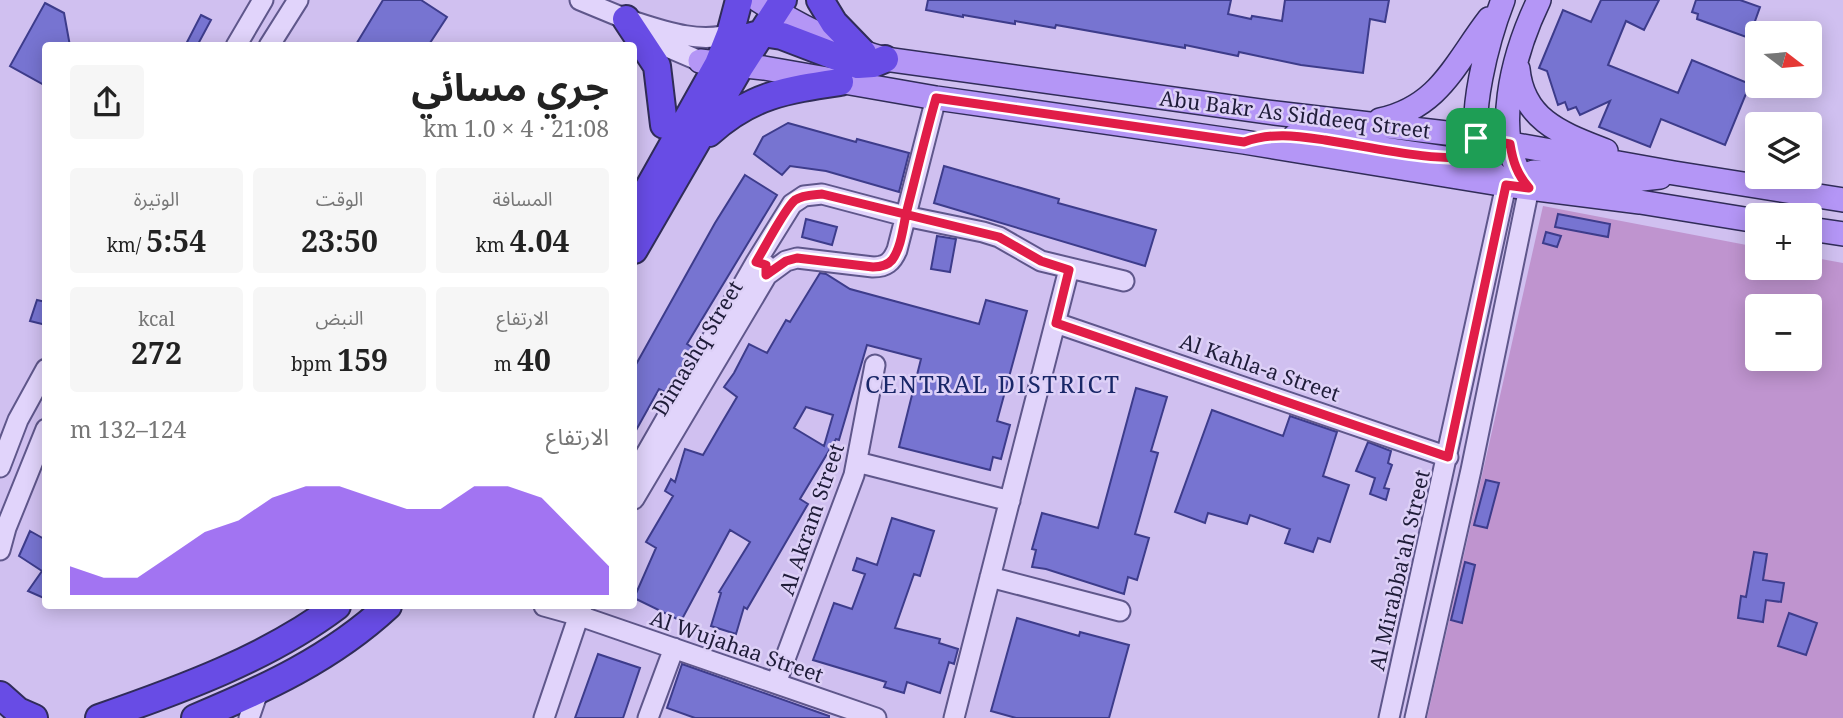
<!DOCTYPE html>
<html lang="ar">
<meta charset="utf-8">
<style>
body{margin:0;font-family:"Noto Serif","Noto Sans Arabic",serif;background:#f6f6f6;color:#222;direction:rtl;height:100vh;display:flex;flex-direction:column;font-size:26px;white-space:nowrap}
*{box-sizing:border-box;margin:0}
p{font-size:23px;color:#767676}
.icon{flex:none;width:38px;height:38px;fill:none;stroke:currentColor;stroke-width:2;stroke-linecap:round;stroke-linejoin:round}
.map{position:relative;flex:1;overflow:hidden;direction:ltr}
.side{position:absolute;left:42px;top:42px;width:595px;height:567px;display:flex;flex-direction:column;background:#fff;border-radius:7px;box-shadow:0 4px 18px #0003;direction:rtl}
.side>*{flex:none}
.needle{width:46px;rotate:106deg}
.buttons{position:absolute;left:1745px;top:21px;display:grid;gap:14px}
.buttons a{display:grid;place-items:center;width:77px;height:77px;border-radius:7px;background:#fff;box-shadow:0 4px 18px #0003;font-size:35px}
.pin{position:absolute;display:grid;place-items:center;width:60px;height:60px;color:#fff;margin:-30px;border-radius:14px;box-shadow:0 4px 10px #0006}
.round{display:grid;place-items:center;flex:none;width:74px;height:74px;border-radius:7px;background:#f6f6f6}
.headline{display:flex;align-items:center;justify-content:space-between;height:119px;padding:0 28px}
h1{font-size:38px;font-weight:700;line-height:52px}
.metrics{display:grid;grid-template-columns:repeat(3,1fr);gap:10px;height:119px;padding:7px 28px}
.metrics div{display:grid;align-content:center;border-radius:7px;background:#f6f6f6;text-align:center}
.metrics b{font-size:30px;font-weight:700}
.metrics small{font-size:19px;font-weight:400}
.metrics p{font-size:19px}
.chart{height:196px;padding:14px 28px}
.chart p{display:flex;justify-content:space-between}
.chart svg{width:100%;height:126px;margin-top:7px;fill:#7c3aed;opacity:.7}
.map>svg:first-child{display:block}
</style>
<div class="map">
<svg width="1843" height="718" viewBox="0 0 1843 718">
<rect width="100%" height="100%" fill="#d0c0f0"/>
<path fill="#bf94cf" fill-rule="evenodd" d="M1543,206L1757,247V268H1810V257L1843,263V718H1427ZM1757,306H1810V359H1757Z"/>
<path fill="#7774d1" stroke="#3d3c8b" stroke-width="2" fill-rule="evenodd" d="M383,0H421L447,17L428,46H355Z
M928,0H1231L1228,14L1251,19L1252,16L1282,21L1285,0H1389L1385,22L1370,19L1363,73L1301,65L1239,52L1238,56L1185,45V48L1056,25L1055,28L1015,21V24L963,15V17L926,10Z
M1601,0H1659L1644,30L1626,21L1608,65L1678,93L1692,60L1750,84L1725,145L1661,119L1650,147L1599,127L1610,101L1580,115L1576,107L1568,110L1565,102L1558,105L1547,71L1539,68L1563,10L1591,22Z
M1696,0H1740L1760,7L1749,38L1697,19L1698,14L1692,12Z
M45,3L64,13L70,46H46V86L10,66Z
M201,15L211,20L197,46H185Z
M788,123L856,142L857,139L909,153L899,192L826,171L790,166L782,175L754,154L763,137Z
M944,166L1059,199L1058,203L1156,230L1145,266L934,203Z
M745,175L777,195L687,344L693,348L667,393L659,389L634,434V368L715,223Z
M1558,214L1610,224L1608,237L1555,227Z
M806,219L837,227L832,245L802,237Z
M1546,232L1561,236L1557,247L1543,243Z
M937,236L956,239L950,272L931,269Z
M820,273L826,274L850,289L979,324L986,300L1027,311L997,421L1010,425L1001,459L993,457L990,470L899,447L921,359L867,345L839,440L836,439L800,499L808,504L747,609L744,607L736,634L711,626L721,593L719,592L750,542L730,530L681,621L634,598L656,548L646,542L673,496L665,491L671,479L675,482L685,449L703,455L721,424L737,397L724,387L734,373L749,344L767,353L786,320L790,322ZM806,407L833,415L824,446L794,428Z
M37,300L46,302V325L30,321Z
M1136,388L1167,397L1151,451L1158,453L1135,534L1149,538L1137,580L1128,577L1124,594L1046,569L1032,567L1036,550L1032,549L1042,513L1098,528Z
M1212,410L1283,436L1290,416L1337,432L1323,476L1349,485L1330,542L1318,538L1313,552L1285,543L1290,529L1250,515L1247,524L1208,513L1205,523L1175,512Z
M1368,442L1391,451L1388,463L1392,465L1384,488L1389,489L1386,500L1370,494L1375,478L1356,471Z
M1486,480L1499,483L1487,528L1474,525Z
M892,518L934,531L920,576L914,574L895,628L940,639L939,643L958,649L954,664L949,662L940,693L907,682L904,693L884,687L886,682L813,660L834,603L852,609L865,574L853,570L857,558L877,565Z
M30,531L46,540V599L28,591L42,571L19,556Z
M1754,552L1767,554L1763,580L1784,583L1781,602L1766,600L1763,622L1738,618L1741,596L1746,597Z
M1465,562L1475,565L1462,623L1451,620Z
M1789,613L1817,623L1806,655L1778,646Z
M1017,618L1079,636L1080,632L1129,645L1109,718H1016L991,711Z
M598,654L640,668L623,718H575Z
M682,664L829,716V718H695L667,708Z"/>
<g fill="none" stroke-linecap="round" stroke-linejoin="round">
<defs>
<path id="minor" d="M580,0L626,19L658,43L700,61
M626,19C660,30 701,46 737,32
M236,46L263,0
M269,46L298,0
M767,275L786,261L797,258L873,267C886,267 892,262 897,250L936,98
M1056,323L1448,457
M857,462L1010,501
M0,467L18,420L46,369
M634,475L756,262L792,204L804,196L822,194L905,216L983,232L999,237L1041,261L1124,281
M634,499L767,275L766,265
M0,550L6,528L46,429
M990,577L1120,611
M544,606L580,616L876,718
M776,683L854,475L875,365
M249,718L258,692
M544,718L582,606
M648,718L674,648
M954,718L1069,269
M1389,718L1506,185
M1415,718L1471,470L1529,188"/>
<path id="major" d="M758,0C797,25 841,47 885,59L1275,113L1455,134L1674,173L1843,200
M1503,0C1489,36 1465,120 1481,156C1486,168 1497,176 1506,185L1519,177L1534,172L1624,181L1660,177
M700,61L764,68L936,98L1244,142L1506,185L1640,202L1757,221
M1518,69C1523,121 1563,134 1606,151
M1380,120C1440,107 1455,63 1489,19
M1295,136L1451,159L1481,156L1493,151
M1529,188C1488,139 1514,52 1539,0
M1810,229L1843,234"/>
<path id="highway" d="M820,0L834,23L863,53
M626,19L657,66L664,125
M748,37L763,33L782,36L858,65L873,64L885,59
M709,133C751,95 786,90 840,82
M637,228L645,194L718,64L730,34L739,0
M634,250L740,67L783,0
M0,695L18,711L34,718
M99,718C180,690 268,658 337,606
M195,718C265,689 332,658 388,606"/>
</defs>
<use href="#minor" stroke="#5f578b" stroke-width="23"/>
<use href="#major" stroke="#302c58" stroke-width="26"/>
<use href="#highway" stroke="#302c58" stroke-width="30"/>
<use href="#minor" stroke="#e1d4fb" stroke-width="19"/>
<use href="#major" stroke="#b496f6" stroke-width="23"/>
<use href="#highway" stroke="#684ce5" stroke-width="26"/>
</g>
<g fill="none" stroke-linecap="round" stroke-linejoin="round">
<defs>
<path id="route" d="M1476,138L1481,156C1436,163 1371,147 1325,140C1297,136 1272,132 1244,142L936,98C925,137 916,175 906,214C903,228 901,248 892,260C887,266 880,267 873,267L797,258L786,261L766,275V265L756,262C764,249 785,208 795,200C802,195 813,195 822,194L999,237L1041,261L1069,270L1056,323L1448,457L1506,185L1529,188C1517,174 1513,162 1510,144L1476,138"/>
</defs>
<use href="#route" stroke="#fff" stroke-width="14"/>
<use href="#route" stroke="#e11d48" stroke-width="9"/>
</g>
<g text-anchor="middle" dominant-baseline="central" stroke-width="5" stroke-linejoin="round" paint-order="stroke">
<g font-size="21" fill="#1f1c39" stroke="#ddd0f7">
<text transform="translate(1295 114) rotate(7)">Abu Bakr As Siddeeq Street</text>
<text transform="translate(697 348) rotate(-59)">Dimashq Street</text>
<text transform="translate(1260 367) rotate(19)">Al Kahla-a Street</text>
<text transform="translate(811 519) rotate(-71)">Al Akram Street</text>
<text transform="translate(1399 570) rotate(-77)">Al Mirabba'ah Street</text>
<text transform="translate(737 646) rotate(19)">Al Wujahaa Street</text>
</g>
<g font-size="24" letter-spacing="2" fill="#192768" stroke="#ddd0f7">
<text x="993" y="383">CENTRAL DISTRICT</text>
</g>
</g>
</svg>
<div class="buttons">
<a><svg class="needle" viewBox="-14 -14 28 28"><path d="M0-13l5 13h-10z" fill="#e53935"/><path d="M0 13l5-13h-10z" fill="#767676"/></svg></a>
<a><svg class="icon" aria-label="layers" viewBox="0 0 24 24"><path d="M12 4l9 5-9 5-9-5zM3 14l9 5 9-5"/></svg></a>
<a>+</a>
<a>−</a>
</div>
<div class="pin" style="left:1476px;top:138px;background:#1e9e55"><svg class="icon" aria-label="arrive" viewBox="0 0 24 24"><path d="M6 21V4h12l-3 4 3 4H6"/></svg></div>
<section class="side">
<div class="headline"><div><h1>جري مسائي</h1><p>21:08 · 4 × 1.0 km</p></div><a class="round"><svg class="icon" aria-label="share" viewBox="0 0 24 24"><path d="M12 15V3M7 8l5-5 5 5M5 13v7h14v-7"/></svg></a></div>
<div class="metrics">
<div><p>المسافة</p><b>4.04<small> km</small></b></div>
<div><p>الوقت</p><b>23:50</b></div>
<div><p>الوتيرة</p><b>5:54<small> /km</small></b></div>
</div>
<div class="metrics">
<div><p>الارتفاع</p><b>40<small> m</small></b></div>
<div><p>النبض</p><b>159<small> bpm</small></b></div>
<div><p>kcal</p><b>272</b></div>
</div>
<div class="chart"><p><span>الارتفاع</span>124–132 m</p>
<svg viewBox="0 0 160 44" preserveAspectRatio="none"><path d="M0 44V34L10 38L20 38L30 30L40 22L50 18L60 10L70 6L80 6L90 10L100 14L110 14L120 6L130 6L140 10L150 22L160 34V44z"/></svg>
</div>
</section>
</div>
